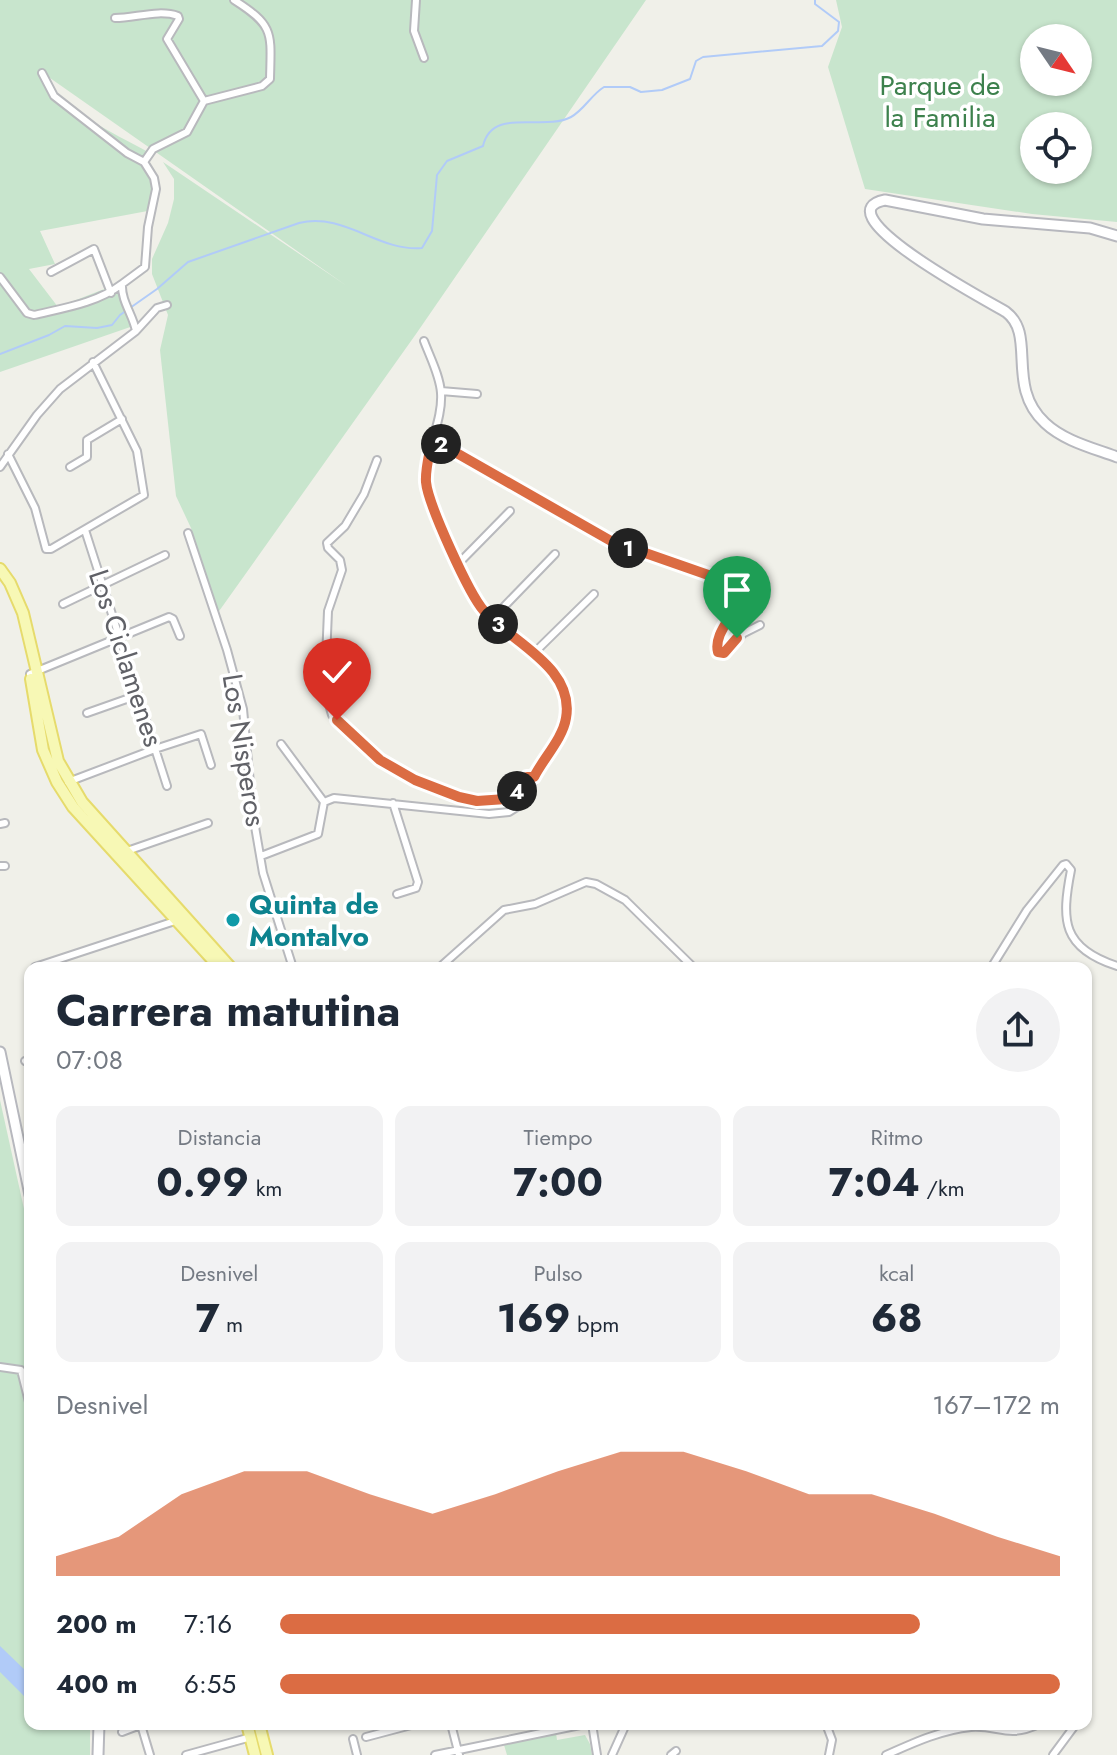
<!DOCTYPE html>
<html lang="es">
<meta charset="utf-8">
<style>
body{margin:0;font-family:Jost,sans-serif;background:#f2f2f3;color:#1f2937;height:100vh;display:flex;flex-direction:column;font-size:30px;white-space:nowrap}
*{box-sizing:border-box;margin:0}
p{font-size:26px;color:#747a83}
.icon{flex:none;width:44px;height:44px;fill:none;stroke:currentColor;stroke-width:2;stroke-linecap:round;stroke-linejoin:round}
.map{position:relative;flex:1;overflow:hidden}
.panel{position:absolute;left:24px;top:962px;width:1068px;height:768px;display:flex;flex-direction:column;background:#fff;border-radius:16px;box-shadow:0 2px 6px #0004}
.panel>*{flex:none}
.needle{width:52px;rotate:125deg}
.buttons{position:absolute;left:1020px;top:24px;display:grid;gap:16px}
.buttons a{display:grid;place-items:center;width:72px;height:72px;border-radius:50%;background:#fff;box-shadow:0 2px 6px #0004;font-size:40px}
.pin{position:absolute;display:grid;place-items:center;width:68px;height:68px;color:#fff;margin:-82px -34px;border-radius:50% 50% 50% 0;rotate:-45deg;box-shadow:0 0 8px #0007}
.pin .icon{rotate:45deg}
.km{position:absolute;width:40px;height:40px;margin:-20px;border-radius:50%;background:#222;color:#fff;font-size:22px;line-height:40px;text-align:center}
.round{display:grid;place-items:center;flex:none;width:84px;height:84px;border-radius:42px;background:#f2f2f3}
.head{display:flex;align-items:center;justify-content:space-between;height:136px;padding:0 32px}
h1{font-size:44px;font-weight:700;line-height:60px}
.stats{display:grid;grid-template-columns:repeat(3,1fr);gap:12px;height:136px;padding:8px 32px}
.stats div{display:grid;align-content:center;border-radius:16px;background:#f2f2f3;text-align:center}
.stats b{font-size:40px;font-weight:700}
.stats small{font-size:22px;font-weight:400}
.stats p{font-size:22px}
.chart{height:224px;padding:16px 32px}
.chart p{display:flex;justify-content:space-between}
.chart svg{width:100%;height:144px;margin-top:8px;fill:#db6c43;opacity:.7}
ul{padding:0 32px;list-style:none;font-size:26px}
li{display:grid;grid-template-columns:128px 96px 1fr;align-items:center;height:60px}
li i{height:20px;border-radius:10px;background:#db6c43}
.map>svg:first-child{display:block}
</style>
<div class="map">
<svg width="1117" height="1755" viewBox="0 0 1117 1755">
<rect width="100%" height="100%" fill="#f0f0e9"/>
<path fill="#c8e5cd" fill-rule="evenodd" d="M0,0H646L416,334L217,614L191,528L176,496L160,350L168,315L152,274V259L168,223L174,199V179L163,162L347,286L40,71C55,107 114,133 148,152L153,210L40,231L55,264L29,269L58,307L112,286L129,303L139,324L0,372Z
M836,0H1117V222L1032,214L865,189L828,67L842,27ZM1034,38H1078V82H1034ZM1034,126H1078V170H1034Z
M0,1100L30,1236V1724H90V1755H0Z
M556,1733L557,1740L585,1735L590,1744L592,1755H507L504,1745Z"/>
<path fill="#b1cbf8" d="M0,1646L30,1675V1702L0,1672Z"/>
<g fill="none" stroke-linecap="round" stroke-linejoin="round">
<path stroke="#b1cbf8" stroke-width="2" d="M0,354L49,335L65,326L97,328L112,325L120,315L157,289L188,262L299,223C345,212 378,252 422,248L432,231L437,175L447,161L483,146C492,106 543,132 571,117C584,110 591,95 604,87H630L641,92L662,90L690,79L696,61L703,57L822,46L838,31L839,22L815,4V0"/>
<defs>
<path id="street" d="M416,0L414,31L424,58
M115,18C135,18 159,9 178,16L179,19L167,39L204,101
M42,73L54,96L127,153L144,162L154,178L156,189L148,227L145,267L122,284C121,301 133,315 136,331
M144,162L153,149L187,132L204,101L262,86L270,79C271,33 275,26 234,0
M51,272L94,249L111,293
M0,277L27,313L34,315C64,308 97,303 122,284
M441,391L477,394
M432,439L611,541L734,584L740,595L738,604L717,640L716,647L720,654L744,633L760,625
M8,454L35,508L46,549H51L144,495L137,451L93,362
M377,460L364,494L345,526L327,543L328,548L340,560L342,570L328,611L326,659L331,682L328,701L332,715L380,760L449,794L468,800L501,801L514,794L527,777H534
M0,467L37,415L60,389L136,331L157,308L167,305
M70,467L87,457V440L122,419
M85,530L167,786
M188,533L227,650L243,709L253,815L263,873L293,968
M459,563L510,511
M63,604L165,555
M492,619L555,554
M534,653L594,594
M30,674L169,617L173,619L180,636
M87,713L138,695
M281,744L324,802
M68,782L155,749L201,734L211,765
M324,802L334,798L489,814L509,812L517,807L524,799L567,717C560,642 498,647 471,590C456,557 431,520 427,483C423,453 443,423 441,393C440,376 430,357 424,341
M393,803L418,882L416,888L397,894
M0,824L5,823
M127,851L208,823
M261,856L318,834L324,802
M0,866H5
M35,967L178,920
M439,968L504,910L535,904L586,882L596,884L625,900L694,968
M991,968L1027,910L1063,865L1066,864L1071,870C1061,921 1062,948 1117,966
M25,1061L30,1060
M0,1367L21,1370L30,1406
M451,1724L459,1755
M592,1724L597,1755
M826,1724L832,1740L829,1755
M141,1725L150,1755
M122,1732L143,1724
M366,1737L415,1724
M353,1739L357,1755
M186,1755L251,1737
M435,1755L585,1724
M612,1755L626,1724
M671,1755L676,1751
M886,1755C913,1743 941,1730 971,1727C1000,1725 1007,1739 1039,1724
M1053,1755L1076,1724"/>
<path id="secondary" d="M1117,236L1090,228L983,219L885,200C819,213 997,306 1006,312C1037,335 1005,386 1045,423C1064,441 1093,448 1117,457
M0,1052L30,1195
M98,1755L99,1724"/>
<path id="primary" d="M0,569L10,583L23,613L58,761L82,802L231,968
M31,679L43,750L57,782L73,807L220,968
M247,1724L255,1755
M259,1724L267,1755"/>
</defs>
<use href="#street" stroke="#b8b9bd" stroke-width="10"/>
<use href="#secondary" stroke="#b7b8be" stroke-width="13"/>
<use href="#primary" stroke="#e6db6c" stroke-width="14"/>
<use href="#street" stroke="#fff" stroke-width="6"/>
<use href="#secondary" stroke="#fff" stroke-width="9"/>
<use href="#primary" stroke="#f7f8b5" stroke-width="10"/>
</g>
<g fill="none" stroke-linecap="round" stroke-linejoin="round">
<defs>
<path id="route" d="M337,720L380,760L415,780L459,797L477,801L506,799L517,791L527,777H534C543,759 563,738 566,718C575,667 511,642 484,611C469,594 428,504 426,482C425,468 430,453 432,439L611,541L734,584L740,595C736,614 713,633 718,652L724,653L737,638"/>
</defs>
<use href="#route" stroke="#fff" stroke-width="16"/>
<use href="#route" stroke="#db6c43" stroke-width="10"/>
</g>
<circle fill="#0f9aa8" stroke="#fff" stroke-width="3" cx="233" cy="920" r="8"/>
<g text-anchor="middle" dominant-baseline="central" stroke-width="7" stroke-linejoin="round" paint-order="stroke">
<g font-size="28" fill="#3d814d" stroke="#fff">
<text x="940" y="85">Parque de<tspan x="940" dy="32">la Familia</tspan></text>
</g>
<g font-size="28" fill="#606167" stroke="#fff">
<text transform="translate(126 658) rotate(72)">Los Ciclamenes</text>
<text transform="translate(244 750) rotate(81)">Los Nisperos</text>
</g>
<g font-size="28" font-weight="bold" fill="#0d838f" stroke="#fff" text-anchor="start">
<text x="249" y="904">Quinta de<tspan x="249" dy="32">Montalvo</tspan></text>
</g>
</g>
</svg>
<div class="buttons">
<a><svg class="needle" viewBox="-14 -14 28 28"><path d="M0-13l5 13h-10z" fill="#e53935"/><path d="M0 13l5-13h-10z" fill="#747a83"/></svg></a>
<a><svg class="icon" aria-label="locate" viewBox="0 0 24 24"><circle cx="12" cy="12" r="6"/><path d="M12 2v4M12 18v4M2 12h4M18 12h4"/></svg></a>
</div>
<div class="pin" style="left:737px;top:638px;background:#1e9e55"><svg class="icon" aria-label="arrive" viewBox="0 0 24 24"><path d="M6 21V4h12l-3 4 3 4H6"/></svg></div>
<div class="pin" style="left:337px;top:720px;background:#d93025"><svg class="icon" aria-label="check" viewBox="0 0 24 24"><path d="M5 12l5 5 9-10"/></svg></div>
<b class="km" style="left:628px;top:548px">1</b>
<b class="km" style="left:441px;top:444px">2</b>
<b class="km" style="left:498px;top:624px">3</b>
<b class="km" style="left:517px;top:791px">4</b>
<section class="panel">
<div class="head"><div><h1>Carrera matutina</h1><p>07:08</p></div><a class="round"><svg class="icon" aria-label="share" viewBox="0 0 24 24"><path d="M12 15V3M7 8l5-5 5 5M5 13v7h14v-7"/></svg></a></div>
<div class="stats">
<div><p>Distancia</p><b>0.99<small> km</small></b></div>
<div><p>Tiempo</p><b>7:00</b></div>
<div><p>Ritmo</p><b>7:04<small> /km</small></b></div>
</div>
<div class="stats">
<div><p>Desnivel</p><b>7<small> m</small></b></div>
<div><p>Pulso</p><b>169<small> bpm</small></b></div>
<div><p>kcal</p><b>68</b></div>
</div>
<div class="chart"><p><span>Desnivel</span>167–172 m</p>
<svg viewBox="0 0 160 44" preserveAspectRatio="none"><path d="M0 44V38L10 32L20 19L30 12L40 12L50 19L60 25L70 19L80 12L90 6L100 6L110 12L120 19L130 19L140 25L150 32L160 38V44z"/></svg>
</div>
<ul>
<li><b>200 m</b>7:16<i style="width:82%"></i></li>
<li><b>400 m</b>6:55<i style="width:100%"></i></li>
</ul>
</section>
</div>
